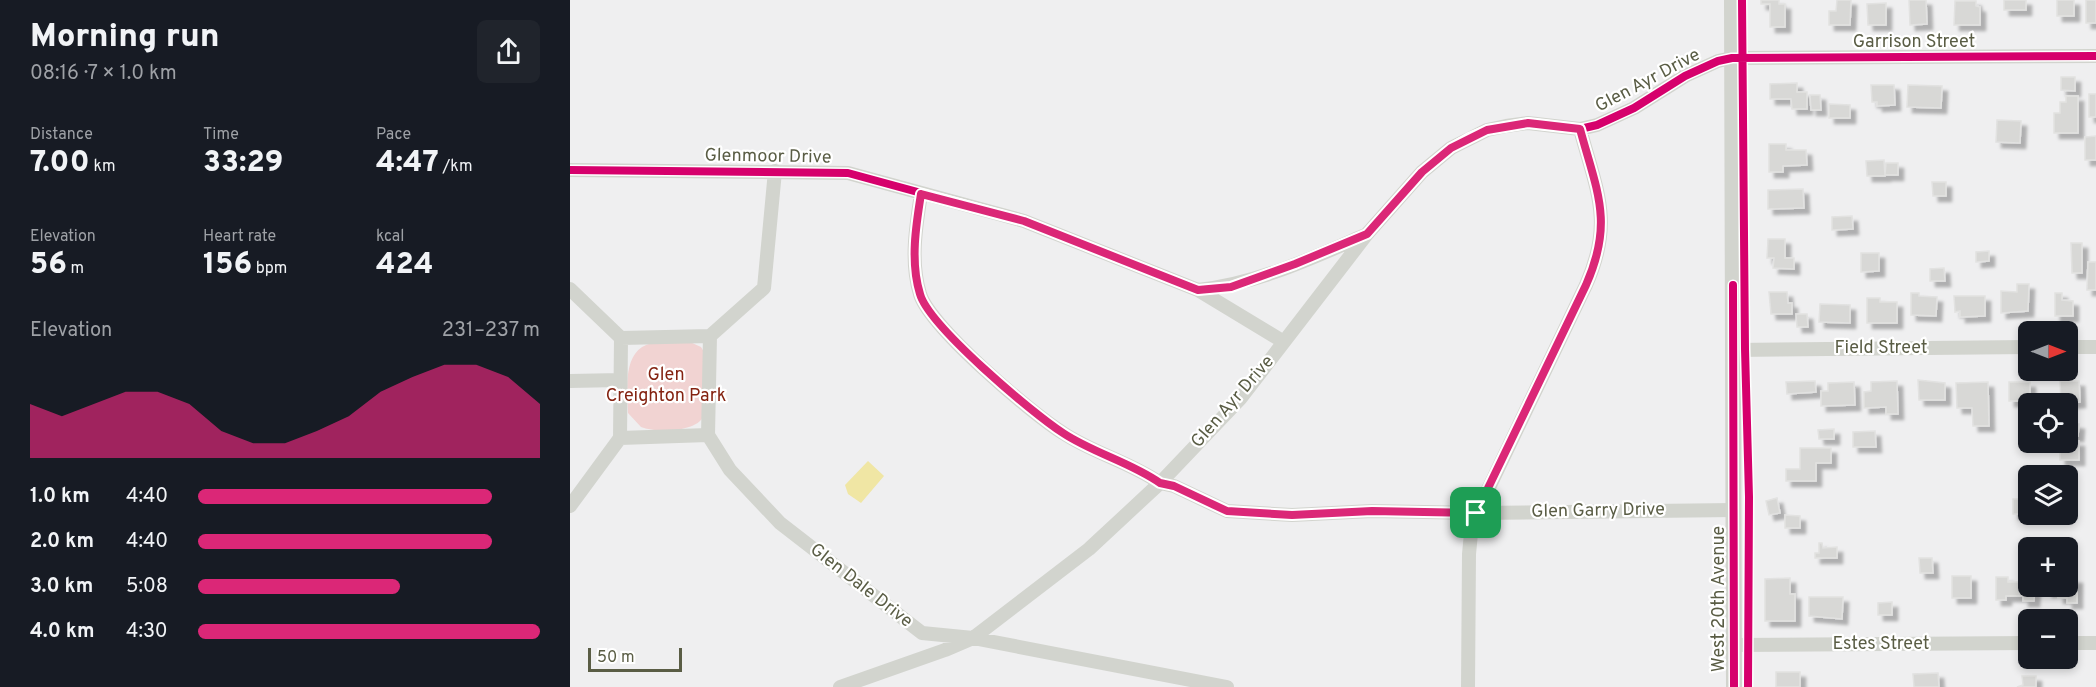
<!DOCTYPE html>
<meta charset="utf-8">
<style>
body{margin:0;font-family:Overpass,sans-serif;background:#20242c;color:#f1f3f6;height:100vh;display:flex;flex-direction:column;font-size:22px;white-space:nowrap}
*{box-sizing:border-box;margin:0}
p{font-size:20px;color:#9ea1a6}
.icon{flex:none;width:33px;height:33px;fill:none;stroke:currentColor;stroke-width:2;stroke-linecap:round;stroke-linejoin:round}
.map{position:relative;flex:1;overflow:hidden}
.details{display:flex;flex-direction:column;background:#171b24;width:570px}
.details>*{flex:none}
.needle{width:39px;rotate:90deg}
.tools{position:absolute;left:1448px;top:321px;display:grid;gap:12px}
.tools a{display:grid;place-items:center;width:60px;height:60px;border-radius:9px;background:#171b24;box-shadow:0 3px 9px #0003;font-size:30px}
.scale{position:absolute;left:18px;bottom:15px;width:94px;box-sizing:border-box;padding-left:6px;border:3px solid #5a5d45;border-top:0;font-size:16px;line-height:21px;white-space:nowrap;color:#5a5d45;-webkit-text-stroke:4px #fff;paint-order:stroke}
.pin{position:absolute;display:grid;place-items:center;width:51px;height:51px;color:#fff;margin:-26px;border-radius:12px;box-shadow:0 3px 9px #0006}
.round{display:grid;place-items:center;flex:none;width:63px;height:63px;border-radius:9px;background:#20242c}
.headline{display:flex;align-items:center;justify-content:space-between;height:102px;padding:0 30px}
h1{font-size:33px;font-weight:800;line-height:45px}
.metrics{display:grid;grid-template-columns:repeat(3,1fr);gap:9px;height:102px;padding:6px 30px}
.metrics div{display:grid;align-content:center}
.metrics b{font-size:30px;font-weight:800}
.metrics small{font-size:16px;font-weight:400}
.metrics p{font-size:16px}
.chart{height:168px;padding:12px 30px}
.chart p{display:flex;justify-content:space-between}
.chart svg{width:100%;height:108px;margin-top:6px;fill:#db2777;opacity:.7}
ul{padding:0 30px;list-style:none;font-size:20px}
li{display:grid;grid-template-columns:96px 72px 1fr;align-items:center;height:45px}
li i{height:15px;border-radius:8px;background:#db2777}
main{display:flex;flex:1;min-height:0}
.map>svg:first-child{display:block}
</style>
<main>
<section class="details">
<div class="headline"><div><h1>Morning run</h1><p>08:16 · 7 × 1.0 km</p></div><a class="round"><svg class="icon" aria-label="share" viewBox="0 0 24 24"><path d="M12 15V3M7 8l5-5 5 5M5 13v7h14v-7"/></svg></a></div>
<div class="metrics">
<div><p>Distance</p><b>7.00<small> km</small></b></div>
<div><p>Time</p><b>33:29</b></div>
<div><p>Pace</p><b>4:47<small> /km</small></b></div>
</div>
<div class="metrics">
<div><p>Elevation</p><b>56<small> m</small></b></div>
<div><p>Heart rate</p><b>156<small> bpm</small></b></div>
<div><p>kcal</p><b>424</b></div>
</div>
<div class="chart"><p><span>Elevation</span>231–237 m</p>
<svg viewBox="0 0 160 44" preserveAspectRatio="none"><path d="M0 44V22L10 27L20 22L30 17L40 17L50 22L60 33L70 38L80 38L90 33L100 27L110 17L120 11L130 6L140 6L150 11L160 22V44z"/></svg>
</div>
<ul>
<li><b>1.0 km</b>4:40<i style="width:86%"></i></li>
<li><b>2.0 km</b>4:40<i style="width:86%"></i></li>
<li><b>3.0 km</b>5:08<i style="width:59%"></i></li>
<li><b>4.0 km</b>4:30<i style="width:100%"></i></li>
</ul>
</section>
<div class="map">
<svg width="1526" height="687" viewBox="0 0 1526 687">
<defs>
<filter id="shadow"><feDropShadow dx="5.5" dy="5.5" stdDeviation="1.5" flood-color="#0004"/></filter>
</defs>
<rect width="100%" height="100%" fill="#efeff0"/>
<path fill="#f1d3d2" d="M120,342L131,347L134,352L133,417C126,432 86,433 71,427L58,413C58,390 51,350 82,343C93,341 108,342 120,342Z"/>
<path fill="#f0e6a4" d="M298,461L314,476L291,503L278,494L275,485Z"/>
<path fill="#d8d8d6" stroke="#e2e2e1" stroke-width="1.5" filter="url(#shadow)" d="M1191,0H1209V4H1215V27H1200V4H1191Z
M1267,0H1281L1280,25H1259V11H1266Z
M1339,0H1356L1357,24L1340,25Z
M1434,0H1456V10H1434Z
M1487,0H1504V16H1487Z
M1516,0H1526V23H1516Z
M1385,1H1406V6L1410,7V25H1384Z
M1316,3V25H1298L1297,4Z
M1491,77H1505V91L1491,90Z
M1227,83V92H1237V109H1222L1221,99H1200V84Z
M1301,85H1324L1325,105L1307,106V102H1302Z
M1338,85L1372,86L1371,108L1337,107Z
M1519,94H1526V117H1519Z
M1240,95H1250L1251,110H1241Z
M1496,96H1508V133H1484V113H1490V102H1496Z
M1259,104L1280,105V118H1259Z
M1427,120L1451,121L1450,143L1426,142Z
M1526,136V160H1515V137Z
M1199,144H1216V150H1236L1237,165L1213,166V172H1199Z
M1314,160L1315,176H1297L1296,161Z
M1316,163H1328V175H1315Z
M1362,182H1376V196H1363Z
M1233,189L1234,208L1198,209V190Z
M1282,216L1283,229L1262,230V217Z
M1198,239H1215V258H1224V269L1203,268L1204,258H1197Z
M1501,243H1512V273H1502Z
M1419,251V261L1406,262V252Z
M1291,253H1309V271L1291,272Z
M1518,262H1526V290H1517Z
M1374,268L1375,281H1360V269Z
M1447,284H1459L1458,311L1431,313V291L1447,292Z
M1199,292H1217L1218,303H1222V314H1201Z
M1341,293H1349V296L1367,297L1366,316L1341,315Z
M1485,293H1492V300L1503,301V316H1485Z
M1384,296H1415V316L1390,317V311L1385,312Z
M1297,298H1310V302H1327V323H1297Z
M1250,304L1280,305V323L1249,322Z
M1226,314H1237L1238,327H1227Z
M1348,380L1375,383V400H1349Z
M1245,381L1246,392L1217,394L1216,382Z
M1327,381L1328,414H1316V407L1294,408V392L1301,391V382Z
M1490,381H1509L1510,402L1491,403Z
M1284,382L1285,405L1251,406V391H1258V383Z
M1418,382L1419,426H1403L1402,408H1387L1386,383Z
M1439,382H1460V401H1439Z
M1497,423L1509,424L1508,436L1497,435Z
M1264,429V439H1249L1248,430Z
M1305,431L1306,447H1283V432Z
M1497,441H1509V460H1490V442Z
M1230,448H1261V463H1246V481H1216V469H1230Z
M1207,498L1210,513L1199,515L1196,501Z
M1443,499H1458V514H1443Z
M1215,515L1230,516V528H1215Z
M1249,543H1252L1253,548L1267,547V558H1245V553H1249Z
M1349,558H1362L1363,573H1350Z
M1382,576H1401V598H1382Z
M1426,577H1438V582H1458V586H1465L1464,601H1453V596H1436V600H1426Z
M1220,578V594H1225V621H1195V579Z
M1497,578H1507V603H1497V598H1488V591L1477,592V586H1497Z
M1239,597H1273L1272,619L1239,616Z
M1322,602V615H1308V603Z
M1206,672H1230V687H1206Z
M1368,673L1369,687H1344L1343,674Z
M1452,676H1466V687H1447L1453,685Z"/>
<g fill="none" stroke-linecap="round" stroke-linejoin="round">
<path stroke="#d2d4ce" stroke-width="14" d="M0,170L278,173L454,221L628,290L714,342
M351,194C346,226 340,262 350,294C359,326 462,414 493,433C523,453 560,462 590,483L604,486L657,511L722,515L802,511L906,513L1164,510
M0,289L51,338
M628,290C686,284 740,259 793,236
M140,336L138,435L160,470L210,523L352,633L403,638L657,687
M51,338L140,336L194,288L205,171
M1497,347H1526
M1164,350L1458,347
M0,381L50,380
M50,438L51,338
M50,438L138,435
M0,506L50,438
M1497,643H1526
M1164,645L1458,643
M270,687L375,650L403,638L519,549L590,483L670,399L797,234L852,172L881,148L917,130L936,126L958,123L1010,129L1027,125L1064,108L1115,76L1148,61L1162,58L1526,56
M898,687L899,554L902,523L1016,285C1044,222 1027,192 1010,129"/>
<path stroke="#d2d4ce" stroke-width="16" d="M1162,0L1164,687"/>
<defs>
<path id="cycleway" d="M1172,0L1175,349L1179,497L1178,687
M0,170L278,173L454,221L628,290L661,287L725,264L797,234L852,172L881,148L900,137L917,130L958,123L1010,129L1027,125L1064,108L1115,76L1148,61L1162,58L1526,56
M1163,285L1164,687"/>
</defs>
<use href="#cycleway" stroke="#fff" stroke-width="11"/>
<use href="#cycleway" stroke="#d6006c" stroke-width="8"/>
</g>
<g fill="none" stroke-linecap="round" stroke-linejoin="round">
<defs>
<path id="route" d="M958,123L1010,129C1027,192 1044,222 1016,285L906,513L802,511L722,515L657,511L604,486L590,483C560,462 523,453 493,433C462,413 359,326 350,294C340,262 346,225 351,194L454,221L628,290L661,287L725,264L797,234L852,172L881,148L917,130Z"/>
</defs>
<use href="#route" stroke="#fff" stroke-width="12"/>
<use href="#route" stroke="#db2777" stroke-width="8"/>
</g>
<g text-anchor="middle" dominant-baseline="central" stroke-width="4.5" stroke-linejoin="round" paint-order="stroke">
<g font-size="18" fill="#5a5d45" stroke="#fff">
<text x="1344" y="42">Garrison Street</text>
<text transform="translate(1078 81) rotate(-28)">Glen Ayr Drive</text>
<text transform="translate(198 157) rotate(1)">Glenmoor Drive</text>
<text x="1311" y="348">Field Street</text>
<text transform="translate(663 402) rotate(-49)">Glen Ayr Drive</text>
<text transform="translate(1028 511) rotate(-1)">Glen Garry Drive</text>
<text transform="translate(291 586) rotate(38)">Glen Dale Drive</text>
<text transform="translate(1149 599) rotate(-90)">West 20th Avenue</text>
<text x="1311" y="644">Estes Street</text>
</g>
<g font-size="18" fill="#842311" stroke="#fff">
<text x="96" y="375">Glen<tspan x="96" dy="21">Creighton Park</tspan></text>
</g>
</g>
</svg>
<div class="tools">
<a><svg class="needle" viewBox="-14 -14 28 28"><path d="M0-13l5 13h-10z" fill="#e53935"/><path d="M0 13l5-13h-10z" fill="#9ea1a6"/></svg></a>
<a><svg class="icon" aria-label="locate" viewBox="0 0 24 24"><circle cx="12" cy="12" r="6"/><path d="M12 2v4M12 18v4M2 12h4M18 12h4"/></svg></a>
<a><svg class="icon" aria-label="layers" viewBox="0 0 24 24"><path d="M12 4l9 5-9 5-9-5zM3 14l9 5 9-5"/></svg></a>
<a>+</a>
<a>−</a>
</div>
<div class="scale">50 m</div>
<div class="pin" style="left:906px;top:513px;background:#1e9e55"><svg class="icon" aria-label="arrive" viewBox="0 0 24 24"><path d="M6 21V4h12l-3 4 3 4H6"/></svg></div>
</div>
</main>
